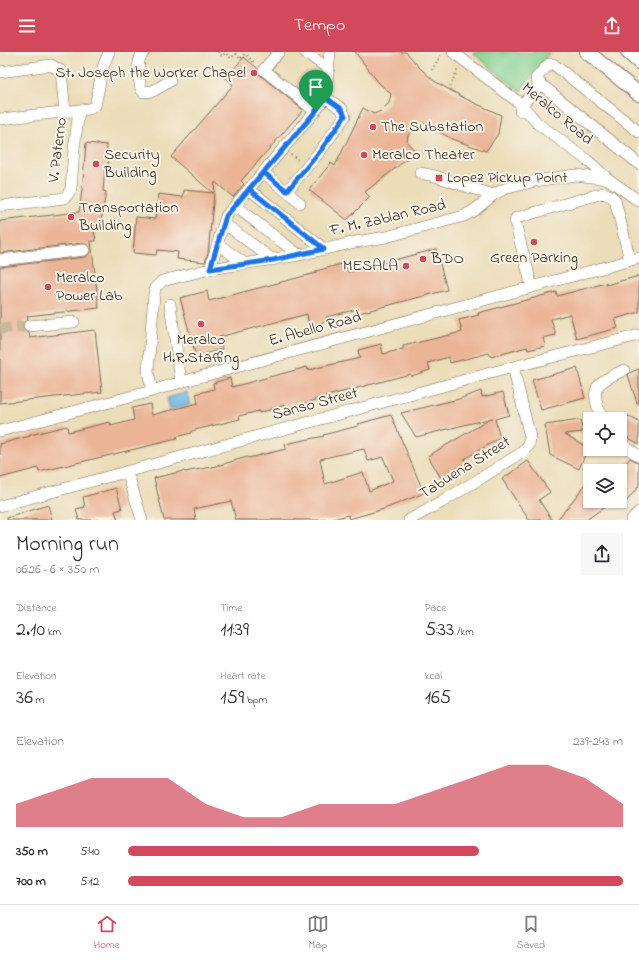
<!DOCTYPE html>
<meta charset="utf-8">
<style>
body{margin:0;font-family:"Indie Flower",sans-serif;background:#f7f7f7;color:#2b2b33;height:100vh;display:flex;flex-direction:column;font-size:15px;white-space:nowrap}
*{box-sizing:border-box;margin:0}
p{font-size:13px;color:#7c7c81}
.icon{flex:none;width:22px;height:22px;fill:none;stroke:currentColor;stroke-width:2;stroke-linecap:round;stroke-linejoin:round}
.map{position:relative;height:468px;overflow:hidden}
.panel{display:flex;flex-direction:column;background:#fff;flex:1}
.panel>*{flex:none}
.fabs{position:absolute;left:583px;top:360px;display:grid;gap:8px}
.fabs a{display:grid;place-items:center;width:44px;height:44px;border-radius:0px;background:#fff;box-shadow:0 1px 3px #0004;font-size:20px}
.pin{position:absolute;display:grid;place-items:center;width:34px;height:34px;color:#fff;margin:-41px -17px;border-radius:50% 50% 50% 0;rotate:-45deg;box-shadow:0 0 4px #0007}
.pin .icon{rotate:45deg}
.round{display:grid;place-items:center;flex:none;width:42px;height:42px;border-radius:0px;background:#f7f7f7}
.summary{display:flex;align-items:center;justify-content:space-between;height:68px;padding:0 16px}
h1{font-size:22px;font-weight:600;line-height:30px}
.metrics{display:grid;grid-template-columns:repeat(3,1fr);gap:6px;height:68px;padding:4px 16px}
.metrics div{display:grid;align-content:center}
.metrics b{font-size:20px;font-weight:600}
.metrics small{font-size:11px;font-weight:400}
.metrics p{font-size:11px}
.chart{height:112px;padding:8px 16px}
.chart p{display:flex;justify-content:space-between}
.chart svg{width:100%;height:72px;margin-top:4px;fill:#d1495b;opacity:.7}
ul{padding:0 16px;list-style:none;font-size:13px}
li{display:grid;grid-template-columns:64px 48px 1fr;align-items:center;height:30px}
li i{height:10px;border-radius:5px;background:#d1495b}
header{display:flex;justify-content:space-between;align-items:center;height:52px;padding:0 16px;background:#d1495b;color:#fff;font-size:18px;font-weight:600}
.menu{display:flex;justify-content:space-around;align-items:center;height:56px;border-top:1px solid #e1e1e2;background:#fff;font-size:11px;color:#7c7c81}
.menu a{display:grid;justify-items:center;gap:2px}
.menu .current{color:#d1495b}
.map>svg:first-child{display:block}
</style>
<header><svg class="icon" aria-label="menu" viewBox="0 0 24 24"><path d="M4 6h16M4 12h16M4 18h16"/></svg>Tempo<svg class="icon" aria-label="share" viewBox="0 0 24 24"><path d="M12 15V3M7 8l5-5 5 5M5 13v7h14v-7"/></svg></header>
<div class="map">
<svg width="639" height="468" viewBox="0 0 639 468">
<rect width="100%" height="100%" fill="#f7f3e8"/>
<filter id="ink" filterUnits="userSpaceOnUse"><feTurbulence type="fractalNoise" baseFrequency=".025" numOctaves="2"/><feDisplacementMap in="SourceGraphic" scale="8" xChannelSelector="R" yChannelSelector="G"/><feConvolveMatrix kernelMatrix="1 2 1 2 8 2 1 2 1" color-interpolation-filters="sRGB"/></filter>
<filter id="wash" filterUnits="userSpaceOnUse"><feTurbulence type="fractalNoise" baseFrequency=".012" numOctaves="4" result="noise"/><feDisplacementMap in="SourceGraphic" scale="16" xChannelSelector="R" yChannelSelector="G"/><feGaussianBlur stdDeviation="0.9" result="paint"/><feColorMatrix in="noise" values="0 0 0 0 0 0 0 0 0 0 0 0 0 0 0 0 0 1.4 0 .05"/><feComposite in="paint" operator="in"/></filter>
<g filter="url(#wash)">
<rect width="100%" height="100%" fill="#ecddb9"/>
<path fill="#83d08f" stroke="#5f7d56" d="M472,0H550L520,40Z"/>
<path fill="#69bae4" stroke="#527281" d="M187,340L190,352L170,358L167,346Z"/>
<g id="blocks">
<path fill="#ebb496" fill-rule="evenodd" d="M355,0H406L419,15L434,29L468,48L501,63L498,82L486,99L452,87L422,70L408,83L407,90L416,100L365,140L370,145L347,168L309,138L331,111L335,114L363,56L374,62L381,59L389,51L391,42L379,31Z
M244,5L257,16L258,21L260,23L303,58L241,129L244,132L233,145L215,130L208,201L205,210L177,207L178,200L157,198L156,203L133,201L136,165L155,167L158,142L183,145L184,138L213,141L171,105L233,33L226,26Z
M86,91L107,93L106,106L109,107L108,117H105L103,139L106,140L100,175L93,173L96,189H91L99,256L27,264L28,267L23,271L22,274L24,278L29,281L30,286L95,278L102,340L0,351V215L85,205L88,203L91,198L89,194L83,191L0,201V169L79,160L82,138Z
M436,197L447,238L359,261L358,257L326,265L327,269L309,274L307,262L219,285L222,297L196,304L180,246L207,239L209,249L316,221V219L345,211L348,220Z
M639,224V260L615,267L618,276L577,287L570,262L551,267L556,283L543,286L545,294L528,298L527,295L491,305L489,301L450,311L449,305L428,311L430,318L411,324L410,322L316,347V348L286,357L285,353L259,361V359L239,364L240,367L191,379V381L176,385L177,387L39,420L38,416L0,426V392L30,384V383L67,374L68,380L110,370L111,374L134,368L132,356L150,352L152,363L198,351L196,342L214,337L213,331L230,326L232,335L307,315L308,318L360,306L358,298L381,292L383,302L403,297V294L462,280L459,268L479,263L478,261L556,240L557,244L606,231V233Z
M577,316L585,346L541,358L532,328Z
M639,317V351H637L628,323L631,320Z
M481,339L482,345L503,340L509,363L495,367L500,386L464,407L466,411L441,426L428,404L492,366L416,385L401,361L459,347Z
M391,363L424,441L384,457L349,467L348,463L330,468H236L231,449L194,457L196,468H164L154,426L184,419L185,420L217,414L247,405L248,406L286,397L285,392L324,384L323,383L358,374V372ZM364,397L368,409L383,405L393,429L369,439L363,420L325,432L320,407Z
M626,363L639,370V392L620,381V373Z
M580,368L583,380L565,382L588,396L579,417L550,403L545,373Z
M630,406L639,411V434L620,457V419Z
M528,409L550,440L539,448L552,468H529L502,427Z
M590,427V449H613L586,468H557Z
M116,436L122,457L115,459L118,468H79L76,457L85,455L83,445Z
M48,453L52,468H7V466Z"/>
</g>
</g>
<g filter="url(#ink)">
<use href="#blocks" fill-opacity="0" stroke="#796954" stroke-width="1"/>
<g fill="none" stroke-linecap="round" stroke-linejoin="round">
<path stroke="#c9b99a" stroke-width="11" stroke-dasharray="11 5.5" stroke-linecap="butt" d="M0,277L29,274"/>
<defs>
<path id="minor" d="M144,0C135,8 139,26 141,37L143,40L153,39L170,29
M279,0L265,16L264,18L315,59
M305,0L329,17
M453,0L522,53L537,71L587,108L608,127L639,149
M0,20L51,13L61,19L65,60
M520,59L522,53L540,32
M0,67L89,57L95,54L103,15L109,0
M639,80L553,12H549L536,26L537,29L639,112
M263,120L300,151
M420,121L435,124L493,143
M249,137L324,197
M287,139L321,98L345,64L342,57L325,45
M0,154L65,146L71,137L74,97L79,59
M235,154L299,203
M224,171L273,208
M218,192L245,212
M0,208L84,198
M210,217L226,164L315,59L325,45L326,41L330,0
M532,235L515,170L516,166L603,141L611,144L615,148L630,208
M170,252L181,330
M29,274L74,270
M152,339L148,320L154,242L156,235L162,229L210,217L299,203L356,190L386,185L464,164L476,157L493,143L504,137L535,129L575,123L608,127
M602,367C589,334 595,332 624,318
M0,379L152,339L181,330L639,206
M620,391L639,404
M127,419L142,468
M0,454L513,315L639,283
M409,468L442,450L523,400L529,393L530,385L513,315
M631,468L639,460"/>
<path id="major" d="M587,0L639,42
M628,0L639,10"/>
</defs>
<use href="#minor" stroke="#796954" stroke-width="12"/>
<use href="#major" stroke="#796954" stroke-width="16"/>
<path stroke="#796954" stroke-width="2" stroke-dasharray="1 3" stroke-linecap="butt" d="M218,0L222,4L225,1L231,6L236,2L240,7L245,2L255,11
M432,18L442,1
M450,34L458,17
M291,102L298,108"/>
<use href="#minor" stroke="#fff" stroke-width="11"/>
<use href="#major" stroke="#fff" stroke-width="14"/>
</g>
</g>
<g fill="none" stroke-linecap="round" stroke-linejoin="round" filter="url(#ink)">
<defs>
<path id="route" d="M316,59L226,164L210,217L273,208L324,197L249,137L263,120L287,139L321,98L345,64L342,57L325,45L316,59"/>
</defs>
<use href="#route" stroke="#fff" stroke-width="8"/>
<use href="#route" stroke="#1a73e8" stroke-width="5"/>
</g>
<g fill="#d1495b" stroke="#f7f3e8" stroke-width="1.5">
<circle cx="254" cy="21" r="4"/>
<circle cx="373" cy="75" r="4"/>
<circle cx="364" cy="103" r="4"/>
<circle cx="96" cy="112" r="4"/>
<rect x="435" y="122" width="8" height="8" rx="2"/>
<circle cx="71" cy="165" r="4"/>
<circle cx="534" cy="190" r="4"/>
<circle cx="423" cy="207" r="4"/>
<circle cx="406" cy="214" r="4"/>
<circle cx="48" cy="235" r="4"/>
<circle cx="201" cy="272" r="4"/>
</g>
<g text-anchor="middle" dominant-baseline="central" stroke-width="4" stroke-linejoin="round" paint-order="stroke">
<g font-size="16" fill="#3b2a1e" stroke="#f7f3e8" text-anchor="start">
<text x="246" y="21" text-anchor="end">St. Joseph the Worker Chapel</text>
<text x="381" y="75">The Substation</text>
<text x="104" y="103">Security<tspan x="104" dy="18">Building</tspan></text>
<text x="372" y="103">Meralco Theater</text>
<text x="447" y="126">Lopez Pickup Point</text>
<text x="79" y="156">Transportation<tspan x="79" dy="18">Building</tspan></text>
<text x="534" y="206" text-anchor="middle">Green Parking</text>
<text x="431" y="207">BDO</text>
<text x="398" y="214" text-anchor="end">MESALA</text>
<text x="56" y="226">Meralco<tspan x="56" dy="18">Power Lab</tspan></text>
<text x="201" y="288" text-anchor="middle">Meralco<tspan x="201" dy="18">H.R.Staffing</tspan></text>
</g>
<g font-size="16" fill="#3b2a1e" stroke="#f7f3e8">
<text transform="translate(557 62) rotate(40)">Meralco Road</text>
<text transform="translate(58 98) rotate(-83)">V. Paterno</text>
<text transform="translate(388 166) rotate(-13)">F. M. Zablan Road</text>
<text transform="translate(315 277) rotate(-15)">E. Abello Road</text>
<text transform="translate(315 352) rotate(-15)">Sanso Street</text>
<text transform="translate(465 416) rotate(-32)">Tabuena Street</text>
</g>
</g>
</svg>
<div class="fabs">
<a><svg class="icon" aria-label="locate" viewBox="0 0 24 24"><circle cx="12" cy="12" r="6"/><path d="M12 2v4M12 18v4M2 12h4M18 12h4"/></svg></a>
<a><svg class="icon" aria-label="layers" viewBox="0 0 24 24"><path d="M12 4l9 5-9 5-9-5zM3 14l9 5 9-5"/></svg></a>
</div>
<div class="pin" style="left:316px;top:59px;background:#1e9e55"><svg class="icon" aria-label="arrive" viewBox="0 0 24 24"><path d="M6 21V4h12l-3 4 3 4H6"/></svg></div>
</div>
<section class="panel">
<div class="summary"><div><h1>Morning run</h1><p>06:26 · 6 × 350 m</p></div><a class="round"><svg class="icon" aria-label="share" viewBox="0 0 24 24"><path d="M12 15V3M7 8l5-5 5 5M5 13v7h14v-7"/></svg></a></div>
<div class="metrics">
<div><p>Distance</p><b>2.10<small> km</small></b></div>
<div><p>Time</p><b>11:39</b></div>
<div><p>Pace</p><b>5:33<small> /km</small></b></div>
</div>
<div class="metrics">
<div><p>Elevation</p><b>36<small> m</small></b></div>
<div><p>Heart rate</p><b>159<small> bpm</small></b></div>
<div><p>kcal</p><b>165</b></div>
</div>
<div class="chart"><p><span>Elevation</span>239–243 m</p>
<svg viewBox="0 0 160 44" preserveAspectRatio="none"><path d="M0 44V30L10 22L20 14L30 14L40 14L50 30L60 38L70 38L80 30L90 30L100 30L110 22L120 14L130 6L140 6L150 14L160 30V44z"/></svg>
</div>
<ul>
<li><b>350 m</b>5:40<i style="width:71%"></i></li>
<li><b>700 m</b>5:12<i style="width:100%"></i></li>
</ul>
</section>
<nav class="menu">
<a class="current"><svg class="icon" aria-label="home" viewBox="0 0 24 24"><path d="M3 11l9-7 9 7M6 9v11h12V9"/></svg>Home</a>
<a><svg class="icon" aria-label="map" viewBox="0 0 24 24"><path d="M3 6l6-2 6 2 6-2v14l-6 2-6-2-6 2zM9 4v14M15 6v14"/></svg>Map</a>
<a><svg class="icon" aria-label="saved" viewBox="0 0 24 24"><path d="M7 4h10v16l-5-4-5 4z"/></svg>Saved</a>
</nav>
